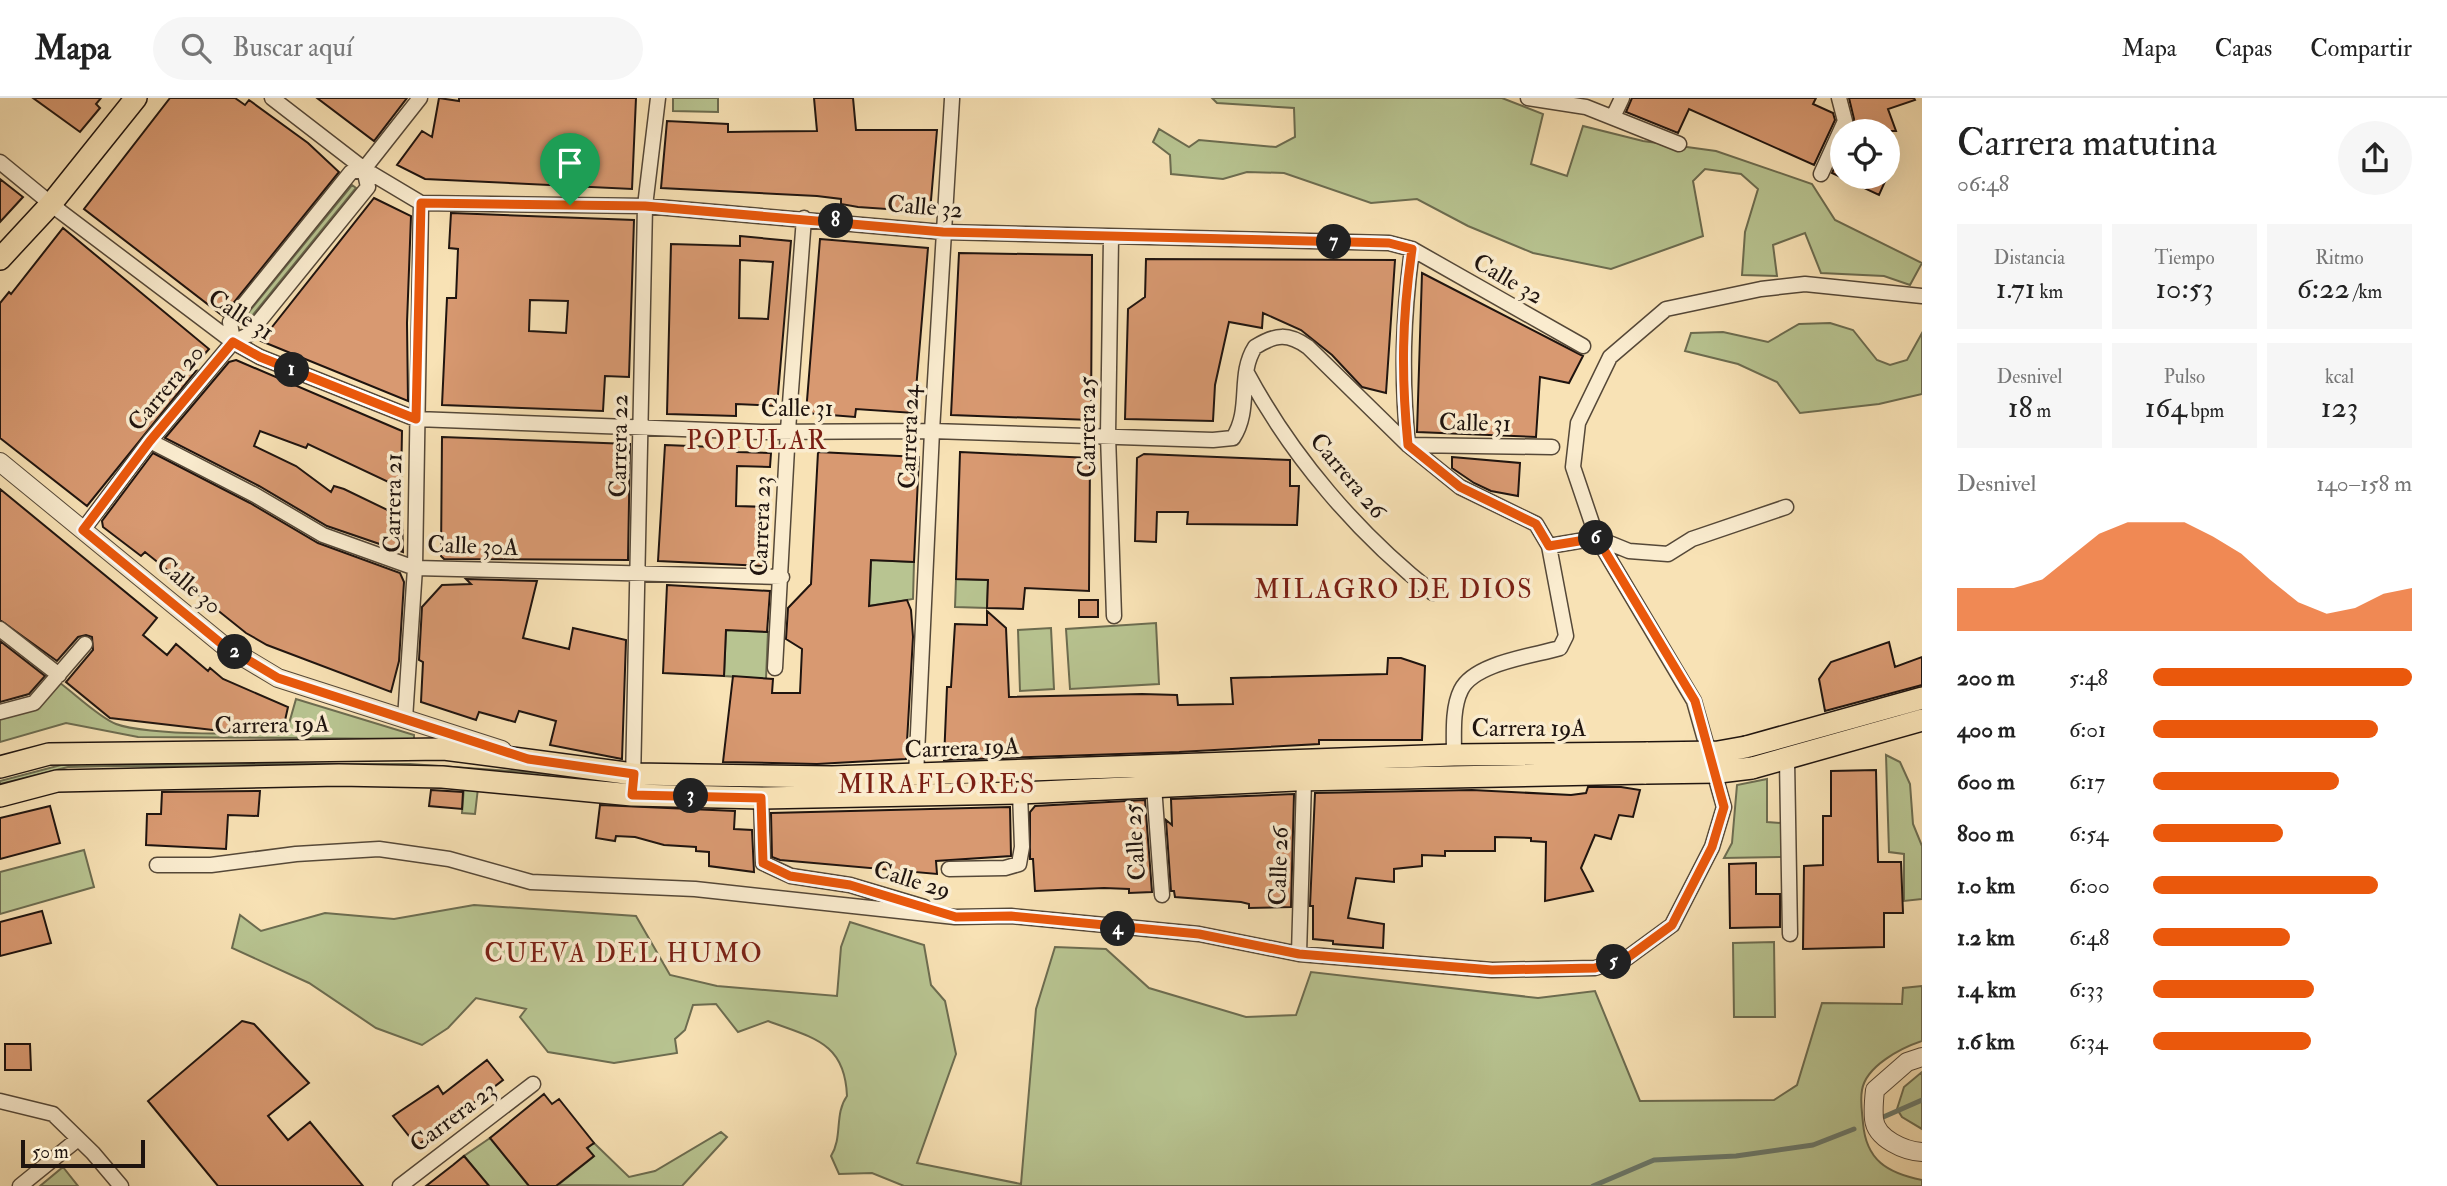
<!DOCTYPE html>
<html lang="es">
<meta charset="utf-8">
<style>
body{margin:0;font-family:"IM FELL Double Pica",serif;background:#f6f6f6;color:#222;height:100vh;display:flex;flex-direction:column;font-size:26px;white-space:nowrap}
*{box-sizing:border-box;margin:0}
p{font-size:23px;color:#767676}
.icon{flex:none;width:38px;height:38px;fill:none;stroke:currentColor;stroke-width:2;stroke-linecap:round;stroke-linejoin:round}
.map{position:relative;flex:1;overflow:hidden}
.details{display:flex;flex-direction:column;background:#fff;width:525px}
.details>*{flex:none}
.buttons{position:absolute;left:1830px;top:21px;display:grid;gap:14px}
.buttons a{display:grid;place-items:center;width:70px;height:70px;border-radius:50%;background:#fff;box-shadow:0 7px 28px #0002;font-size:35px}
.scale{position:absolute;left:21px;bottom:18px;width:124px;box-sizing:border-box;padding-left:7px;border:4px solid #1f140f;border-top:0;font-size:19px;line-height:24px;white-space:nowrap;color:#1f140f;-webkit-text-stroke:5px #faeccf;paint-order:stroke}
.pin{position:absolute;display:grid;place-items:center;width:60px;height:60px;color:#fff;margin:-72px -30px;border-radius:50% 50% 50% 0;rotate:-45deg;box-shadow:0 0 7px #0007}
.pin .icon{rotate:45deg}
.km{position:absolute;width:35px;height:35px;margin:-18px;border-radius:50%;background:#222;color:#fff;font-size:19px;line-height:35px;text-align:center}
.round{display:grid;place-items:center;flex:none;width:74px;height:74px;border-radius:37px;background:#f6f6f6}
.summary{display:flex;align-items:center;justify-content:space-between;height:119px;padding:0 35px}
h1{font-size:38px;font-weight:600;line-height:52px}
.figures{display:grid;grid-template-columns:repeat(3,1fr);gap:10px;height:119px;padding:7px 35px}
.figures div{display:grid;align-content:center;border-radius:0px;background:#f6f6f6;text-align:center}
.figures b{font-size:30px;font-weight:600}
.figures small{font-size:19px;font-weight:400}
.figures p{font-size:19px}
.chart{height:196px;padding:14px 35px}
.chart p{display:flex;justify-content:space-between}
.chart svg{width:100%;height:126px;margin-top:7px;fill:#ea580c;opacity:.7}
ul{padding:0 35px;list-style:none;font-size:23px}
li{display:grid;grid-template-columns:112px 84px 1fr;align-items:center;height:52px}
li i{height:18px;border-radius:9px;background:#ea580c}
header{display:flex;align-items:center;gap:42px;box-sizing:border-box;height:98px;padding:0 35px;background:#fff;border-bottom:2px solid #e0e0e0}
header strong{font-size:33px}
nav{display:flex;gap:38px;margin-inline-start:auto;font-size:24px}
.search{width:490px;height:63px;background:#f6f6f6;display:flex;align-items:center;gap:18px;box-sizing:border-box;padding:0 24px;border-radius:38px;color:#767676;font-size:26px}
main{display:flex;flex:1;min-height:0}
.map>svg:first-child{display:block}
</style>
<header>
<strong>Mapa</strong>
<div class="search"><svg class="icon" aria-label="search" viewBox="0 0 24 24"><circle cx="10" cy="10" r="6"/><path d="M15 15l6 6"/></svg>Buscar aquí</div>
<nav><a>Mapa</a><a>Capas</a><a>Compartir</a></nav>
</header>
<main>
<div class="map">
<svg width="1922" height="1088" viewBox="0 0 1922 1088">
<rect width="100%" height="100%" fill="#f8e2b5"/>
<filter id="stains"><feTurbulence type="fractalNoise" baseFrequency=".00286" numOctaves="4"/><feColorMatrix values="0 0 0 0 .2 0 0 0 0 .09 0 0 0 0 .02 0 0 0 .5 -.17"/></filter>
<radialGradient id="worn" r=".72"><stop offset=".6" stop-color="#630" stop-opacity="0"/><stop offset="1" stop-color="#630" stop-opacity=".3"/></radialGradient>
<path fill="#b8c491" stroke="#6c6c50" stroke-width="2" d="M673,0H718V14L673,13Z
M1212,0H1502L1543,16L1531,66L1567,78L1583,28L1643,43L1716,53L1812,86L1835,122L1922,165L1910,187L1884,178L1821,175L1805,135L1773,147L1777,178L1742,177L1745,134L1758,91L1741,76L1705,71L1693,83L1703,138L1611,171L1533,155L1468,128L1417,101L1371,105L1284,75L1247,74L1223,81L1171,76L1170,57L1153,44L1159,31L1189,49L1199,42L1276,49L1295,39L1294,10L1217,5Z
M352,87L356,90L243,229L239,226Z
M1830,225L1853,232L1877,262L1890,267L1907,262L1922,235V296L1879,306L1800,315L1777,284L1738,266L1685,253L1691,235L1723,234L1768,244L1799,226Z
M871,462L914,464L913,501L869,508Z
M956,481L988,482L987,510L955,509Z
M1156,525L1159,586L1070,591L1066,531Z
M1051,530L1054,591L1020,593L1018,532Z
M726,532L768,534L766,581L724,578Z
M60,585C75,596 100,620 116,626C144,637 260,639 288,629L296,601L414,637V641L138,639L66,625L0,644V621L35,610Z
M1886,657L1900,664L1910,686L1913,726L1922,748V801L1904,803V756L1889,754Z
M79,666H410L611,680L610,684L446,670L115,668L68,669L0,686V683L61,667Z
M1767,681V724L1781,725L1783,759L1724,760L1732,745L1737,687Z
M464,689L478,690L475,716L462,715Z
M84,752L94,789L0,816V774Z
M474,807L636,818L670,877L717,888L837,898L841,849L850,824L924,847L931,887L945,903L956,956L917,1065L1021,1086L1036,911L1055,849L1106,851L1149,890L1246,919L1296,917L1311,874L1538,900L1595,893L1640,1003L1774,1002L1797,987L1822,905L1902,906L1903,890L1922,888V943C1901,950 1866,968 1862,992C1860,1003 1862,1014 1863,1025C1866,1062 1887,1075 1922,1082V1088H904L872,1075L839,1076L831,1058C843,1039 834,1016 847,998C845,944 813,940 768,923L738,934L716,906L693,907L685,932L675,941L677,955L614,965L548,954L520,919L526,911L476,900L448,930L422,947L376,930L309,885L232,850L240,817L261,833L325,815L394,821Z
M1774,844L1775,919H1734L1733,845Z
M1922,974V1031L1902,1019L1897,1011L1904,989Z
M721,1034L727,1039L682,1088L558,1087L593,1059L587,1050L594,1045L629,1079L655,1073Z
M490,1040L529,1088H489L464,1058Z
M63,1069L78,1088H40Z"/>
<g fill="none" stroke-linecap="round" stroke-linejoin="round">
<path stroke="#6b7a6d" stroke-width="5" d="M1881,1020L1922,1002
M1593,1088L1654,1062L1736,1058L1813,1047L1854,1031"/>
</g>
<path fill="#d89971" stroke="#1f140f" stroke-width="2" fill-rule="evenodd" d="M33,0H101L96,6L100,10L80,34Z
M170,0H235L245,7L249,2L308,45L339,74L223,218L84,111Z
M317,0H407L374,43Z
M439,0L459,3V0H636L632,91L425,81L397,67L422,33L432,39Z
M814,0H853L856,32H937L930,114L858,109L841,106V101L817,98L661,90L667,23L728,26V34L817,33Z
M1632,0H1816L1813,6L1833,15L1835,22L1814,67L1689,11L1678,35L1626,14Z
M1849,0H1914L1915,2L1888,11L1896,33H1851L1854,21Z
M1843,51V79H1887L1879,97L1832,75Z
M0,81L23,99L0,124Z
M374,100L411,118L407,225L408,303L261,243Z
M451,115L634,122L629,279L605,278L603,313L442,307L447,200H456L458,151L449,150ZM530,202L568,203L566,235L529,233Z
M63,130L209,251L188,275L196,273L87,408L0,340V205L9,194L11,196Z
M740,138L791,143L777,308L736,306V318L667,316L671,146L740,148ZM740,162L773,164L768,221L739,220Z
M820,141L928,150L914,315L856,311L855,319L806,315Z
M959,155L1092,157L1091,322L951,317Z
M1146,161L1395,162L1386,295L1362,289L1332,257L1301,232L1263,215L1262,230L1229,224L1215,287L1213,323L1125,321L1128,211L1145,199Z
M1422,175L1583,258L1569,285L1540,279L1536,339L1417,334Z
M236,262L402,333L401,390L308,346L306,350L260,333L254,348L296,368L331,394L334,388L344,391L402,419L403,454L327,428L259,388L165,340L229,264Z
M442,339L630,346L628,462L444,461L441,458Z
M665,347L738,350L737,354L771,355L770,369L737,368L736,408L768,409L766,468L658,463Z
M818,354L919,359L914,464L871,462L869,508L907,502L911,512L913,539L906,661L817,666L723,664L733,578L773,581L772,595H800L802,551L786,541L788,510L811,486Z
M960,354L1090,360L1089,493L1025,490L1023,511L987,510L988,482L956,481Z
M153,355L250,405L318,445L400,475L404,484L399,563L391,594L267,547L246,535L145,454L141,458L103,429L102,423Z
M1144,356L1290,362V388H1299L1297,427L1187,426L1188,414H1157L1156,444L1135,443L1137,360Z
M1452,359L1520,365L1518,398L1491,393L1474,385L1452,370Z
M0,391L157,520L143,537L167,557L176,546L208,573L210,570L223,581L288,609L284,627L261,631L213,632L110,620L66,584L93,552L92,539L86,537L78,539L57,563L0,522Z
M466,481L537,483L523,540L569,551L573,530L626,542L622,661L550,647L556,623L519,613L515,624L479,614L476,622L421,604L423,564L419,562L422,509L442,487L471,486Z
M667,487L770,493L767,534L726,532L724,578L663,575Z
M1079,502H1098V519H1079Z
M987,513L1006,530L1009,599L1142,596L1177,597L1178,607L1233,606L1231,580L1387,576L1388,560H1401L1425,568L1422,642H1319V646L1179,654L944,662L947,589H951L955,526L987,527Z
M0,543L45,578L29,596L0,604Z
M1889,544L1895,569L1922,559V587L1825,613L1819,581L1831,564Z
M1876,672L1878,764H1901L1903,815H1884V849L1803,851L1804,768L1823,767V718H1831V673Z
M1588,689H1621L1640,692L1633,719L1619,717L1611,741L1595,737L1581,770L1593,793L1545,803L1546,744L1531,743V740L1495,739V753H1445V758L1422,757V768L1394,771V784L1356,780L1348,820L1384,826L1383,850L1333,846V843L1313,841V808H1310L1315,695L1472,692L1571,697L1586,695Z
M431,692L463,694L462,711L429,708Z
M260,693L258,718L228,717L226,751L146,747L147,716H161L162,694Z
M1294,696L1291,809L1249,810V806L1241,804L1175,799L1174,793H1171L1166,722L1172,727L1171,701Z
M1145,702L1152,794L1129,795V791L1104,790L1035,793L1033,761H1030V714L1035,708Z
M600,707L735,713L734,731L752,732L754,774L709,768V754L696,753V749L664,747L635,739L616,738L615,743L596,740Z
M50,708L60,745L0,761V720Z
M1010,709L1011,758L936,763L937,776L780,762L772,759L771,715Z
M1756,765V796H1780V829L1730,830L1729,766Z
M42,813L51,845L0,858V824Z
M242,923L254,926L309,985L268,1018L288,1042L310,1024L363,1088H218L148,1003Z
M5,946H30L31,972H5Z
M487,962L503,982L417,1048L393,1018L438,988L443,996Z
M544,996L552,1006L559,1001L594,1045L587,1050L594,1058L556,1088H529L490,1040Z
M464,1058L489,1088H426L453,1067Z"/>
<g fill="none" stroke-linecap="round" stroke-linejoin="round">
<defs>
<path id="minor" d="M272,0L364,71L421,105L645,108L943,134L1389,145L1412,151L1583,248
M1528,0L1586,9L1679,46
M1613,19L1622,0
M0,64L61,114L233,244L260,259L416,321L762,334L932,333L1213,342L1233,340C1252,311 1237,277 1255,249C1276,236 1288,235 1308,249L1408,347L1460,389L1536,426L1549,448L1566,538L1560,550C1533,558 1474,565 1461,592C1452,610 1454,636 1454,657
M1821,76L1845,23L1839,0
M1111,140L1108,337L1114,518
M233,244L230,224L351,74L364,71L420,0
M1247,275C1292,359 1358,436 1433,495
M150,343L255,397L323,437L415,470L782,479
M1408,347C1401,278 1403,220 1412,151
M1408,347L1552,349
M83,432L150,343L233,244L248,237L368,89L364,71
M1549,448L1597,440L1629,453L1668,456L1692,441L1786,409
M0,531L59,577
M775,570L788,332L804,120
M0,614L34,605L85,546
M405,621L415,470L421,105
M1787,662L1790,836
M916,678L932,333L952,1
M633,684L645,108L658,0
M1154,688L1162,797
M761,700L763,765L791,778L850,787L924,809
M157,767H211L296,756L379,751L449,761L531,784L695,791L955,819L1011,818L1199,836L1299,856L1492,872L1595,870L1627,860L1672,827L1712,749L1724,709L1694,603L1597,440L1573,369L1578,325L1610,259L1666,211L1761,191L1805,186L1922,198
M949,771L1005,770L1019,766L1022,749L1020,695
M1299,856L1304,682
M0,1003L53,1016L93,1055L121,1088
M20,1088L78,1041
M400,1088L533,986"/>
<path id="tertiary" d="M0,364L223,547L278,580L502,652
M1922,959L1907,964L1875,992C1874,1001 1873,1011 1874,1021C1876,1041 1905,1053 1922,1054"/>
<path id="primary" d="M0,161L51,106L136,0
M1746,649L1922,600
M0,669L49,656L444,651L633,676L832,679L1454,657L1648,655
M1752,670L1922,622
M0,698L57,683L339,677L442,679L632,697L761,700L1020,695L1296,682L1646,675"/>
</defs>
<use href="#minor" stroke="#554838" stroke-width="17"/>
<use href="#tertiary" stroke="#554838" stroke-width="20"/>
<use href="#primary" stroke="#1f140f" stroke-width="24"/>
<use href="#minor" stroke="#faeccf" stroke-width="14"/>
<use href="#tertiary" stroke="#faeccf" stroke-width="18"/>
<use href="#primary" stroke="#f8e2b5" stroke-width="21"/>
<defs>
<path id="primary-bridge" d="M1648,655L1718,654L1746,649
M1646,675L1719,674L1752,670"/>
</defs>
<use href="#primary-bridge" stroke="#1f140f" stroke-width="24" stroke-linecap="butt"/>
<use href="#primary-bridge" stroke="#f8e2b5" stroke-width="21"/>
</g>
<g fill="none" stroke-linecap="round" stroke-linejoin="round">
<defs>
<path id="route" d="M421,105L645,108L943,134L1389,145L1412,151C1402,221 1401,276 1408,347L1460,389L1536,426L1549,448L1597,440L1695,603L1724,709L1712,749L1672,827L1627,860L1595,870L1492,872L1299,856L1199,836L1011,818L956,819L850,787L790,778L763,765L761,700L632,697L634,676L528,661L278,580L223,547L83,432L150,343L233,244L260,259L416,321Z"/>
</defs>
<use href="#route" stroke="#fff" stroke-width="14"/>
<use href="#route" stroke="#ea580c" stroke-width="9"/>
</g>
<g text-anchor="middle" dominant-baseline="central" stroke-width="7" stroke-linejoin="round" paint-order="stroke">
<g font-size="24" fill="#1f140f" stroke="#faeccf">
<text transform="translate(925 109) rotate(5)">Calle 32</text>
<text transform="translate(1508 181) rotate(30)">Calle 32</text>
<text transform="translate(241 217) rotate(33)">Calle 31</text>
<text transform="translate(166 290) rotate(-50)">Carrera 20</text>
<text x="797" y="310">Calle 31</text>
<text transform="translate(1475 325) rotate(1)">Calle 31</text>
<text transform="translate(1087 329) rotate(-90)">Carrera 25</text>
<text transform="translate(909 339) rotate(-88)">Carrera 24</text>
<text transform="translate(619 348) rotate(-89)">Carrera 22</text>
<text transform="translate(1348 378) rotate(50)">Carrera 26</text>
<text transform="translate(393 405) rotate(-89)">Carrera 21</text>
<text transform="translate(761 428) rotate(-88)">Carrera 23</text>
<text transform="translate(473 448) rotate(2)">Calle 30A</text>
<text transform="translate(189 487) rotate(40)">Calle 30</text>
<text transform="translate(272 627) rotate(-1)">Carrera 19A</text>
<text x="1529" y="630">Carrera 19A</text>
<text transform="translate(962 650) rotate(-2)">Carrera 19A</text>
<text transform="translate(1135 744) rotate(-94)">Calle 25</text>
<text transform="translate(1279 768) rotate(-88)">Calle 26</text>
<text transform="translate(912 782) rotate(17)">Calle 29</text>
<text transform="translate(453 1019) rotate(-37)">Carrera 23</text>
</g>
<g font-size="26" letter-spacing="2" fill="#7a1f14" stroke="#faeccf">
<text x="757" y="343">POPULAR</text>
<text x="1394" y="492">MILAGRO DE DIOS</text>
<text x="937" y="687">MIRAFLORES</text>
<text x="624" y="856">CUEVA DEL HUMO</text>
</g>
</g>
<rect width="100%" height="100%" filter="url(#stains)"/>
<rect width="100%" height="100%" fill="url(#worn)"/>
</svg>
<div class="buttons">
<a><svg class="icon" aria-label="locate" viewBox="0 0 24 24"><circle cx="12" cy="12" r="6"/><path d="M12 2v4M12 18v4M2 12h4M18 12h4"/></svg></a>
</div>
<div class="scale">50 m</div>
<div class="pin" style="left:570px;top:107px;background:#1e9e55"><svg class="icon" aria-label="arrive" viewBox="0 0 24 24"><path d="M6 21V4h12l-3 4 3 4H6"/></svg></div>
<b class="km" style="left:292px;top:272px">1</b>
<b class="km" style="left:235px;top:554px">2</b>
<b class="km" style="left:691px;top:698px">3</b>
<b class="km" style="left:1118px;top:831px">4</b>
<b class="km" style="left:1614px;top:864px">5</b>
<b class="km" style="left:1596px;top:440px">6</b>
<b class="km" style="left:1334px;top:144px">7</b>
<b class="km" style="left:836px;top:123px">8</b>
</div>
<section class="details">
<div class="summary"><div><h1>Carrera matutina</h1><p>06:48</p></div><a class="round"><svg class="icon" aria-label="share" viewBox="0 0 24 24"><path d="M12 15V3M7 8l5-5 5 5M5 13v7h14v-7"/></svg></a></div>
<div class="figures">
<div><p>Distancia</p><b>1.71<small> km</small></b></div>
<div><p>Tiempo</p><b>10:53</b></div>
<div><p>Ritmo</p><b>6:22<small> /km</small></b></div>
</div>
<div class="figures">
<div><p>Desnivel</p><b>18<small> m</small></b></div>
<div><p>Pulso</p><b>164<small> bpm</small></b></div>
<div><p>kcal</p><b>123</b></div>
</div>
<div class="chart"><p><span>Desnivel</span>140–158 m</p>
<svg viewBox="0 0 160 44" preserveAspectRatio="none"><path d="M0 44V29L10 29L20 29L30 26L40 18L50 10L60 6L70 6L80 6L90 11L100 17L110 26L120 34L130 38L140 36L150 31L160 29V44z"/></svg>
</div>
<ul>
<li><b>200 m</b>5:48<i style="width:100%"></i></li>
<li><b>400 m</b>6:01<i style="width:87%"></i></li>
<li><b>600 m</b>6:17<i style="width:72%"></i></li>
<li><b>800 m</b>6:54<i style="width:50%"></i></li>
<li><b>1.0 km</b>6:00<i style="width:87%"></i></li>
<li><b>1.2 km</b>6:48<i style="width:53%"></i></li>
<li><b>1.4 km</b>6:33<i style="width:62%"></i></li>
<li><b>1.6 km</b>6:34<i style="width:61%"></i></li>
</ul>
</section>
</main>
